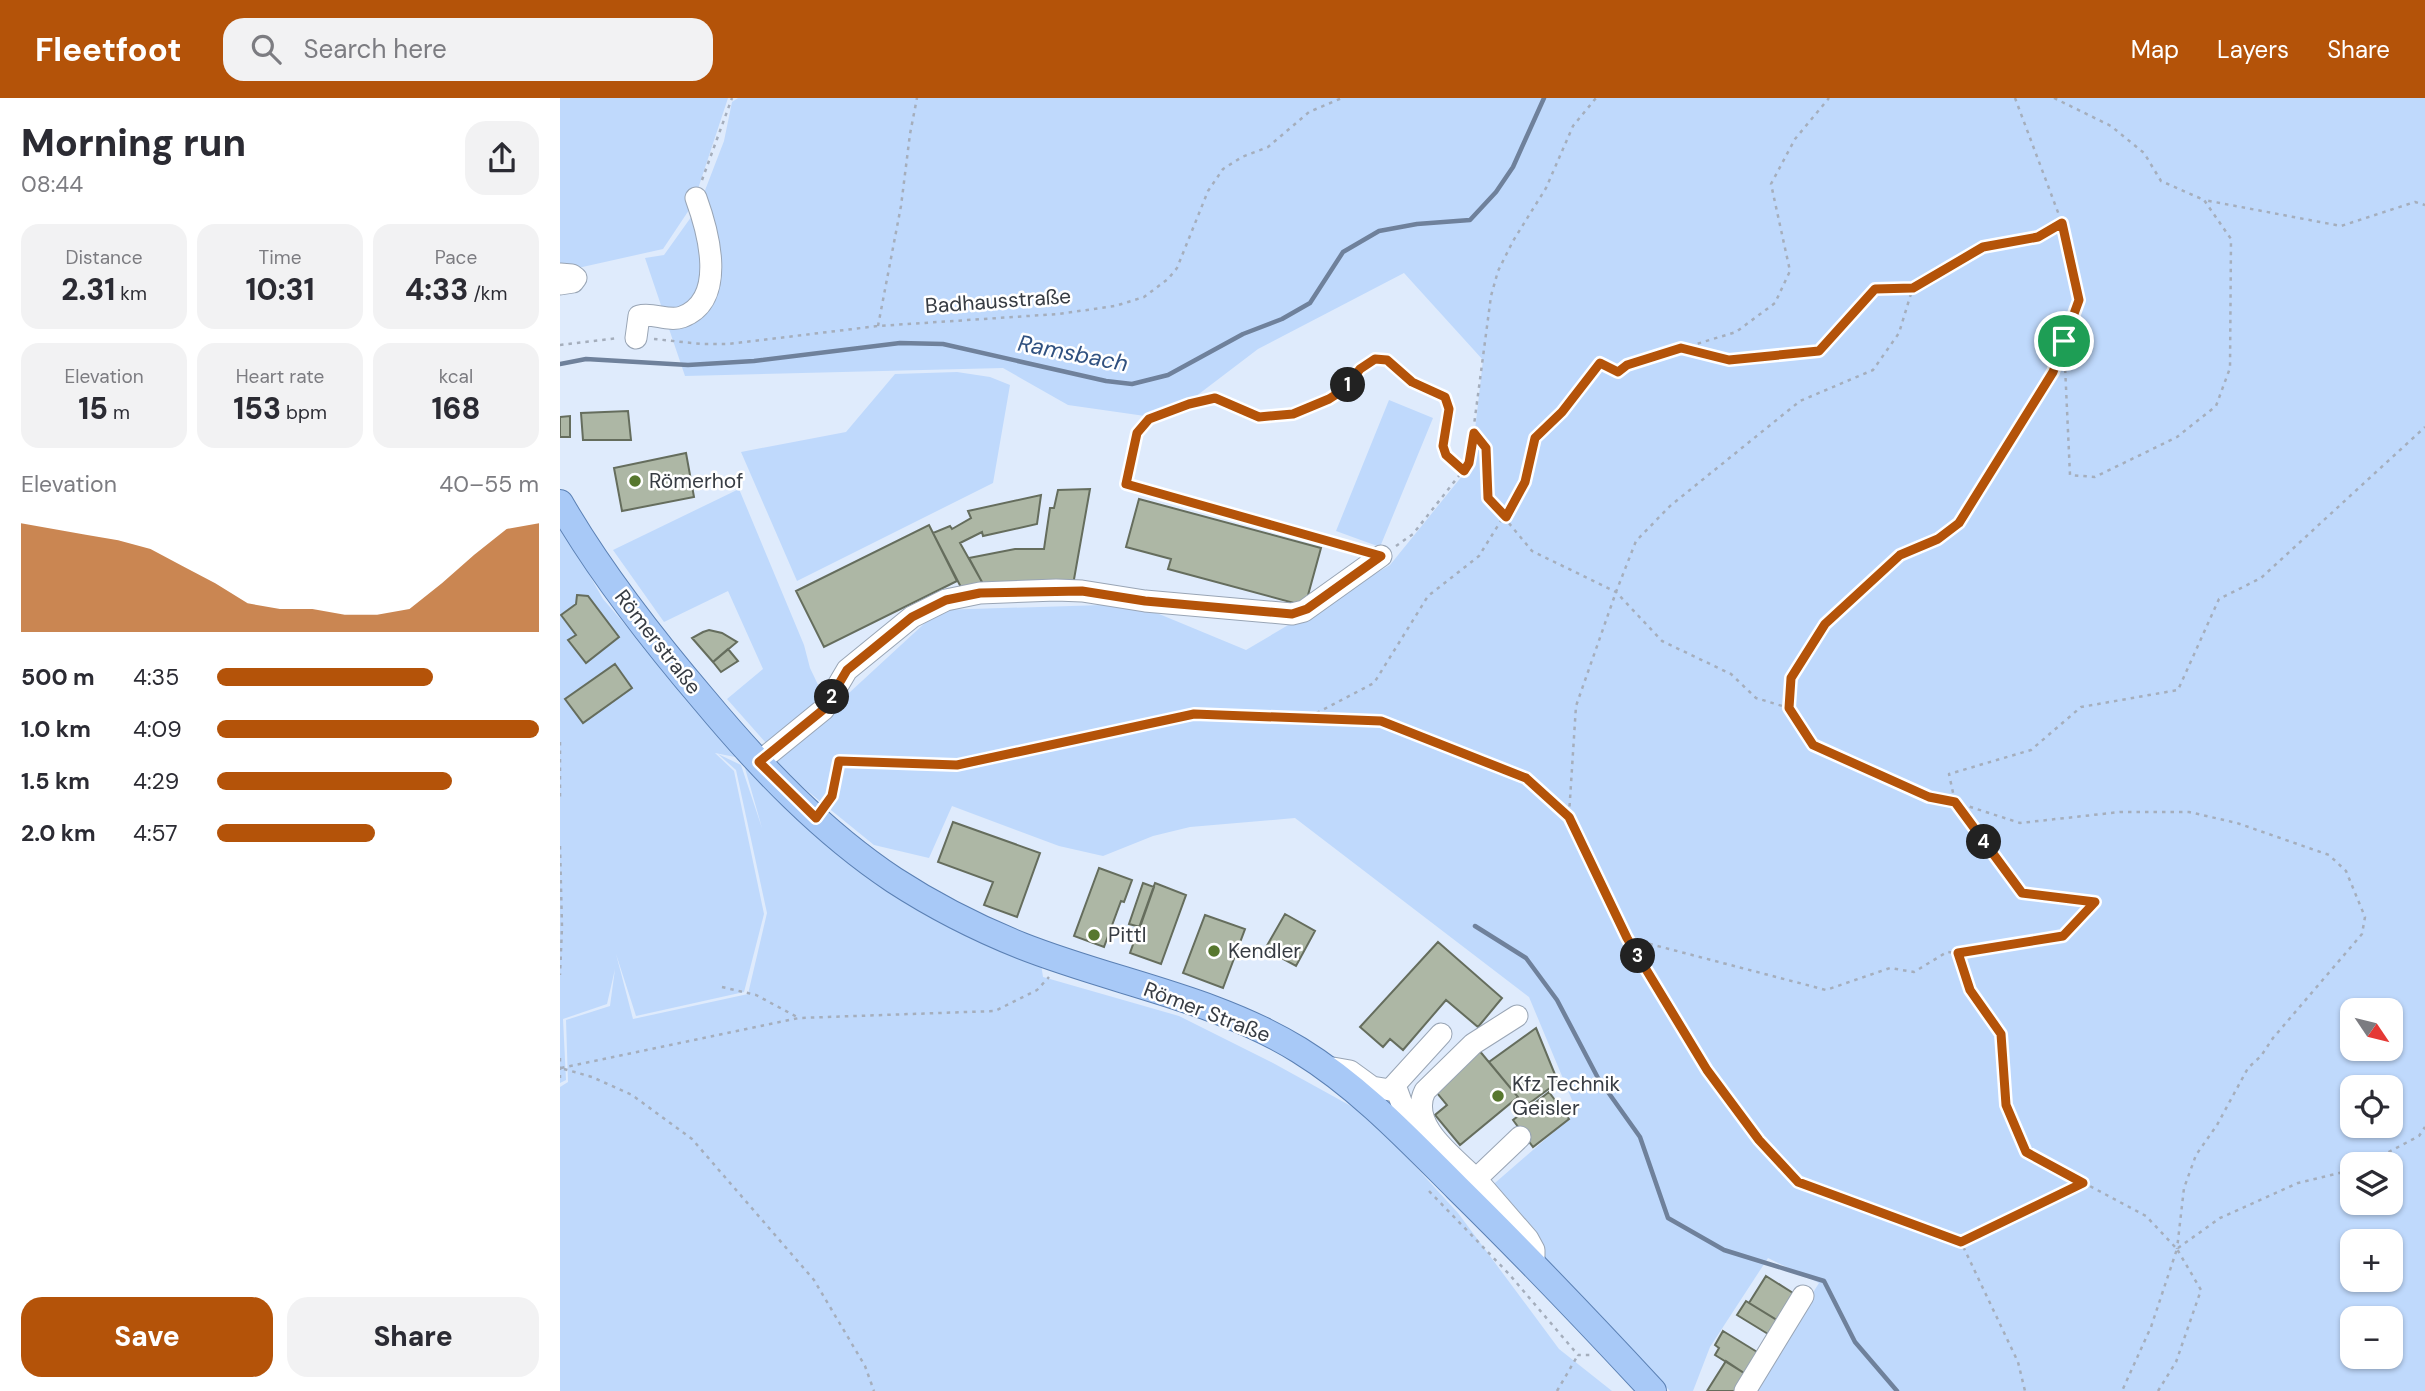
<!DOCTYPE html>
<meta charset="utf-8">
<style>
body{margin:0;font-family:"DM Sans",sans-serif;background:#f2f2f3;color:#2b2b33;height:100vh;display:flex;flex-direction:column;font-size:26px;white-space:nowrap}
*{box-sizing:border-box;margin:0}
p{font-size:23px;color:#7c7c81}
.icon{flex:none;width:38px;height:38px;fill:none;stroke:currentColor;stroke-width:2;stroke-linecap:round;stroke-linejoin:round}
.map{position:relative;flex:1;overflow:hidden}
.side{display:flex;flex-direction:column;background:#fff;width:560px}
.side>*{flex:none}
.needle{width:46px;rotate:125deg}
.tools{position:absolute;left:1780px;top:900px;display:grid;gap:14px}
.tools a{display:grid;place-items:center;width:63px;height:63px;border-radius:14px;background:#fff;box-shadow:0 2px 5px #0004;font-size:35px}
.pin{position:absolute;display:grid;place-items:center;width:60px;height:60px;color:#fff;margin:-30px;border:4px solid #fff;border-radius:50%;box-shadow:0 2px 7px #0007}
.km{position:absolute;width:35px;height:35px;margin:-18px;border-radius:50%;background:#222;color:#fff;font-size:19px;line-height:35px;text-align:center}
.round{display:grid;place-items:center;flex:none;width:74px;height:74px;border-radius:21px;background:#f2f2f3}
.summary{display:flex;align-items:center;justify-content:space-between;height:119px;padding:0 21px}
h1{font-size:38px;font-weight:800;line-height:52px}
.figures{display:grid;grid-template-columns:repeat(3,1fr);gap:10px;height:119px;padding:7px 21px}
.figures div{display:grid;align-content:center;border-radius:18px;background:#f2f2f3;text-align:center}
.figures b{font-size:30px;font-weight:800}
.figures small{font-size:19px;font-weight:400}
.figures p{font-size:19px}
.chart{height:196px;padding:14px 21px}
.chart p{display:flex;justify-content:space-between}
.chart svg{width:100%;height:126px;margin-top:7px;fill:#b45309;opacity:.7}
.action{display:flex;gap:14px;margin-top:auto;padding:14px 21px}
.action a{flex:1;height:80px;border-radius:21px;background:#b45309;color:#fff;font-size:28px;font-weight:800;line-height:80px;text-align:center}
.action a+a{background:#f2f2f3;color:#2b2b33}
ul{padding:0 21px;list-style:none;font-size:23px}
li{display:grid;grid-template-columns:112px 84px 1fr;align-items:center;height:52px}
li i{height:18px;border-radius:9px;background:#b45309}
header{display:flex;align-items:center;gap:42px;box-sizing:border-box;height:98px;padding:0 35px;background:#b45309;color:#fff}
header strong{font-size:33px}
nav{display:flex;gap:38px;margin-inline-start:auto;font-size:24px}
.search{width:490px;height:63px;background:#f2f2f3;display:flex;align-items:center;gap:18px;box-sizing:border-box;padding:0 24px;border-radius:21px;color:#7c7c81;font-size:26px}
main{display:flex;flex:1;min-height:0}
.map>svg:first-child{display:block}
</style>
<header>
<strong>Fleetfoot</strong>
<div class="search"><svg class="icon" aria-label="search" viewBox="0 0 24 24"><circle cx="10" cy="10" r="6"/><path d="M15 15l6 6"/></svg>Search here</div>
<nav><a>Map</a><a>Layers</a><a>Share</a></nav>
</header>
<main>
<section class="side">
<div class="summary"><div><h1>Morning run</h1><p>08:44</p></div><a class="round"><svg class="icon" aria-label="share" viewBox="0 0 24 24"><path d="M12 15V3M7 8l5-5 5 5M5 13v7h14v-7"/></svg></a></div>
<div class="figures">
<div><p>Distance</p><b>2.31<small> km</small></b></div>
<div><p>Time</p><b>10:31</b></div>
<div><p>Pace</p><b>4:33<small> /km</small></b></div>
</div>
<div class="figures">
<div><p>Elevation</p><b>15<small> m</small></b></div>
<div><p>Heart rate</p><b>153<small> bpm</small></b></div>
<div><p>kcal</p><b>168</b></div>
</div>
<div class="chart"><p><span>Elevation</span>40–55 m</p>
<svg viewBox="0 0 160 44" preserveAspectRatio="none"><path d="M0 44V6L10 8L20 10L30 12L40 15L50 21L60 27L70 34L80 36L90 36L100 38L110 38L120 36L130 27L140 17L150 8L160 6V44z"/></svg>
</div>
<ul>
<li><b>500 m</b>4:35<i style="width:67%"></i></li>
<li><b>1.0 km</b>4:09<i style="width:100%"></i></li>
<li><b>1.5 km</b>4:29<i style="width:73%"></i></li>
<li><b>2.0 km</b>4:57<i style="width:49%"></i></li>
</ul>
<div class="action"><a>Save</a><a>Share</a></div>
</section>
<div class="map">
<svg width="1865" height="1293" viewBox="0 0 1865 1293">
<rect width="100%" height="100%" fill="#dfebfc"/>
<path fill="#bfd9fc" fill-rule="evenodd" d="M0,0H168L133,106L103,151L0,174Z
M178,0H1865V1293H1192L1259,1185L1208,1160L1150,1249L1133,1293H1110L938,1118L928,1091L1017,1014L969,899L735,720L630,729L593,738L543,758L499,748L392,708L369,760L314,747L213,665L379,512L575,506L686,552L830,467L911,367L923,262L844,175L698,251L606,321L508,307L443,270L125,278L85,160L104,157L139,108L164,43L172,4ZM1792,912H1830V950H1792ZM1792,989H1830V1027H1792ZM1792,1066H1830V1104H1792ZM1792,1143H1830V1181H1792ZM1792,1220H1830V1258H1792Z
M397,274L430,279L450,287L433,385L237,483L181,354L286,334L335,276Z
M829,302L873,320L820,449L776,433Z
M179,391L244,547L250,570L261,593L260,606L206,645L167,601L203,571L168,493L104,524L53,452Z
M0,425L43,501L180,660L155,655L174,673L204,816L184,894L76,918L56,856L73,921L188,896L207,815L176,672L158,656L181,667L202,730L185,670L194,672L481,866L483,879L619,918L713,965L809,1018L898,1115L999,1251L1052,1293H0V989L8,984L6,922L50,908L55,871L47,906L3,921L6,982L0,985Z"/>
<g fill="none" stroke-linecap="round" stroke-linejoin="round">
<path stroke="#6f819b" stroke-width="4.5" d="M0,266L26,261L128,267L194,263L340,245L383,246L546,283L572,286L608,277L683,236L722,221L750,205L783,154L819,133L857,126L910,122L936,94L953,69L984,0
M915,828L966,860L997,902L1038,980L1080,1039L1108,1120L1164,1152L1264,1183L1295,1244L1337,1293"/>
</g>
<path fill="#adb7a5" stroke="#656d5d" stroke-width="2" d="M68,313L71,342H23L21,315Z
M10,318V339H0V319Z
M126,355L134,399L62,413L54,370Z
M530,391L513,487L414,488L422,484L409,460L455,451H484L490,410H494L498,392Z
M481,397L477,426L423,438L422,434L400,445L422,484L404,495L373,435L390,428L392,431L411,420L408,413Z
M579,401L761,450L745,508L608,471L611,461L566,449Z
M369,427L397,483L264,549L236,493Z
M17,497L28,498L59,539L26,565L8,542L16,537L1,517L16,506Z
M149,532L162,535L177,544L153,564L132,540L143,534Z
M168,551L178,563L161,574L153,564Z
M55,566L72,590L23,625L5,601Z
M393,724L480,755L457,819L424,807L433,784L378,764Z
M539,770L572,782L564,804L561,803L544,849L514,838Z
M583,785L594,789L580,829L569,826Z
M595,785L626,797L601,866L570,855Z
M725,816L755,833L736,868L705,851Z
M645,817L685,831L663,890L623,875Z
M878,844L942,900L918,929L886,902L843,952L830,941L823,949L800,929Z
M976,930L998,984L963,1010L958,999L929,964Z
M918,951L958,999L900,1047L875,1017L887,1007L872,989Z
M989,994L1009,1021L973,1049L953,1022Z
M1206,1178L1233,1195L1217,1222L1189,1205Z
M1186,1203L1217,1222L1208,1236L1177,1217Z
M1163,1233L1202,1257L1189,1278L1155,1257L1159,1250L1155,1247Z
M1166,1263L1190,1279L1182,1293H1147Z"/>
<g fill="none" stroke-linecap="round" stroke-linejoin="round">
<defs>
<path id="minor" d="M0,176L12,177L16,180L13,184L0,186
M76,240L79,218C93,214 108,224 122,219C168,202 148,133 136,100
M199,664L264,611L287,572L352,519L386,502L420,495L496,492L522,493L585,503L732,516L744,513L821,458
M773,970L790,973L812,989L830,992L881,936
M835,987L855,1042
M960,1039L916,1081L968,1141L974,1152V1166
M916,1081C894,1059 848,1027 865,993L913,946L957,918
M1185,1293L1243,1198"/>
<path id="major" d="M0,405C41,476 92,541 145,603C200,669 262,734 334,782C374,808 417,830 462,848C553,884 655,900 739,952C799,989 848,1041 897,1090C964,1156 1029,1224 1093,1293"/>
</defs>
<use href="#minor" stroke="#99a5b5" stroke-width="23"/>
<use href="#major" stroke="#5b80b4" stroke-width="28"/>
<path stroke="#a5aebc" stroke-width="2.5" stroke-dasharray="3.5 5" stroke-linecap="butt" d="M1455,0L1502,125L1519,202L1493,274L1399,425L1378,441L1340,457L1265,525L1231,580L1229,610L1253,647L1369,699L1395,704L1460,725L1560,714H1629L1677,725L1769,757L1786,773L1805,819L1802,836L1713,940L1701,958L1688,970L1657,1027L1636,1057L1624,1090L1617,1151
M1494,0L1551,28L1584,55L1601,83L1644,102
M142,82L172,0
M318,228L341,108L350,36L357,0
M94,241L142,246H168L318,228L498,216L555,208L584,199L608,181L617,170L648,93L663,71L682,59L708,49L749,14L782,0
M1504,246L1510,377L1535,379L1617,339L1656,308L1670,270L1671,141L1644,102L1781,128L1855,104L1865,107
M0,247L59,240
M1123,251L1169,262L1259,253L1315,191L1353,189
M914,335L926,350L928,400L972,453L1056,494L1102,543L1171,576L1196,600L1229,610
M836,448L853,436L909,365L931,198L938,173L953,143L986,90L1013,28L1036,0
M798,452L566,386L577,335L589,321L629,306L655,301L699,319L732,316L770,301L786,290L801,271L815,261L827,262L852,284L885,299L889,311L883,348L885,357L904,373
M749,619L814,585L868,498L919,458L965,384L975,339L1002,314L1040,265L1058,274L1067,267L1176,234L1215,205L1230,173L1211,86L1235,41L1269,0
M0,644V700
M269,703L272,698L279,663L397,668L634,616L821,623L966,680L1009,719L1067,840L1266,892L1330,870L1354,874L1387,854L1398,855L1410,892L1441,936L1446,1007L1466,1054L1586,1118L1617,1151L1591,1229L1562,1293
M1009,717L1016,608L1056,494L1076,443L1110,408L1240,303L1313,272L1339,235L1353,189L1423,149L1478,139L1502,125
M0,748L2,829L0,877
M1068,842L1147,972L1199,1043L1238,1084L1401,1144L1458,1264L1465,1293
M1398,855L1503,838L1535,805L1462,795L1395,704L1389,676L1471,652L1521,609L1618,592L1659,501L1701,480L1865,329
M162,889L196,897L239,920
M0,960V980
M1,970L239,920L435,913L477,892L489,879
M4,971L32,979L72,997L132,1041L254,1182L305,1268L314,1293
M1806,1066L1859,1038L1865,1029
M869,1093L949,1176L1018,1257H1031
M1401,1144L1523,1085
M1618,1150L1660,1120L1738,1085L1792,1072
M997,1293L1018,1257
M1598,1293L1616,1264L1641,1192L1617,1151"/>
<use href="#minor" stroke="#fff" stroke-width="21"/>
<use href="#major" stroke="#a8c9f7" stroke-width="26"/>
</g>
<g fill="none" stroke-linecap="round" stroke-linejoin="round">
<defs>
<path id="route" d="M1502,125L1519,202L1493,274L1399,425L1378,441L1340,457L1265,526L1231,580L1229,610L1253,647L1369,699L1395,704L1462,795L1535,804L1503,838L1398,855L1410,892L1441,936L1446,1007L1466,1054L1523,1085L1401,1144L1238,1084L1199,1042L1147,972L1067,840L1009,719L966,680L821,623L634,616L397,667L279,663L272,698L256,720L199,664L264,611L287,572L352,519L386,502L420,495L522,493L585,503L732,516L747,511L821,458L566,386L577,335L589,321L629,306L655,300L699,319L733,316L769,301L786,290L800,271L815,261L827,262L852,284L885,299L889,311L883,348L886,357L904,373L909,365L914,335L926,350L928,400L946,419L965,384L975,340L1002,314L1040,265L1058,274L1067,267L1121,250L1169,262L1259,253L1315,191L1353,190L1423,149L1478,139Z"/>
</defs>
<use href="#route" stroke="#fff" stroke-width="14"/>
<use href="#route" stroke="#b45309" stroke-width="9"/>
</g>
<g fill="#57772e" stroke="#fff" stroke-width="2.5">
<circle cx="75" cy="383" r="7"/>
<circle cx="534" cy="837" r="7"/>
<circle cx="654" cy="853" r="7"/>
<circle cx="938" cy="998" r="7"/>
</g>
<g text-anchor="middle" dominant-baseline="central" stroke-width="5" stroke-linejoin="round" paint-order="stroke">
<g font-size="21" fill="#373c43" stroke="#fff">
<text transform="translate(438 203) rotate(-4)">Badhausstraße</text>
<text transform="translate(98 544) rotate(52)">Römerstraße</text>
<text transform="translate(647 914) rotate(21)">Römer Straße</text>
</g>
<g font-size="21" fill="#373c43" stroke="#fff" text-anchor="start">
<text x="89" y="383">Römerhof</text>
<text x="548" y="837">Pittl</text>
<text x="668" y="853">Kendler</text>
<text x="952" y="986">Kfz Technik<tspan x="952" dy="24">Geisler</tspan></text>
</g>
<g font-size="23" font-style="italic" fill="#305180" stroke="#fff">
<text transform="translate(513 255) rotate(11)">Ramsbach</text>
</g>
</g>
</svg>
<div class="tools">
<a><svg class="needle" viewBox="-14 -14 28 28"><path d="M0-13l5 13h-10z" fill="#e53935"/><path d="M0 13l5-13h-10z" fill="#7c7c81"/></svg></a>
<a><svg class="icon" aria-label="locate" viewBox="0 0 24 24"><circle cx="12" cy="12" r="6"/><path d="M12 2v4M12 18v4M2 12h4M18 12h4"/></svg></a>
<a><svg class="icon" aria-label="layers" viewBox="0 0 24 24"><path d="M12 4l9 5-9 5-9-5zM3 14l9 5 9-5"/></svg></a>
<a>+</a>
<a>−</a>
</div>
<div class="pin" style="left:1504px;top:243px;background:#1e9e55"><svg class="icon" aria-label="arrive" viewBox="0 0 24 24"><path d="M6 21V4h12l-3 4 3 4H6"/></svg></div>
<b class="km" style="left:788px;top:287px">1</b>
<b class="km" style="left:272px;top:599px">2</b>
<b class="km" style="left:1078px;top:858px">3</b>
<b class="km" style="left:1424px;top:744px">4</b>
</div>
</main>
